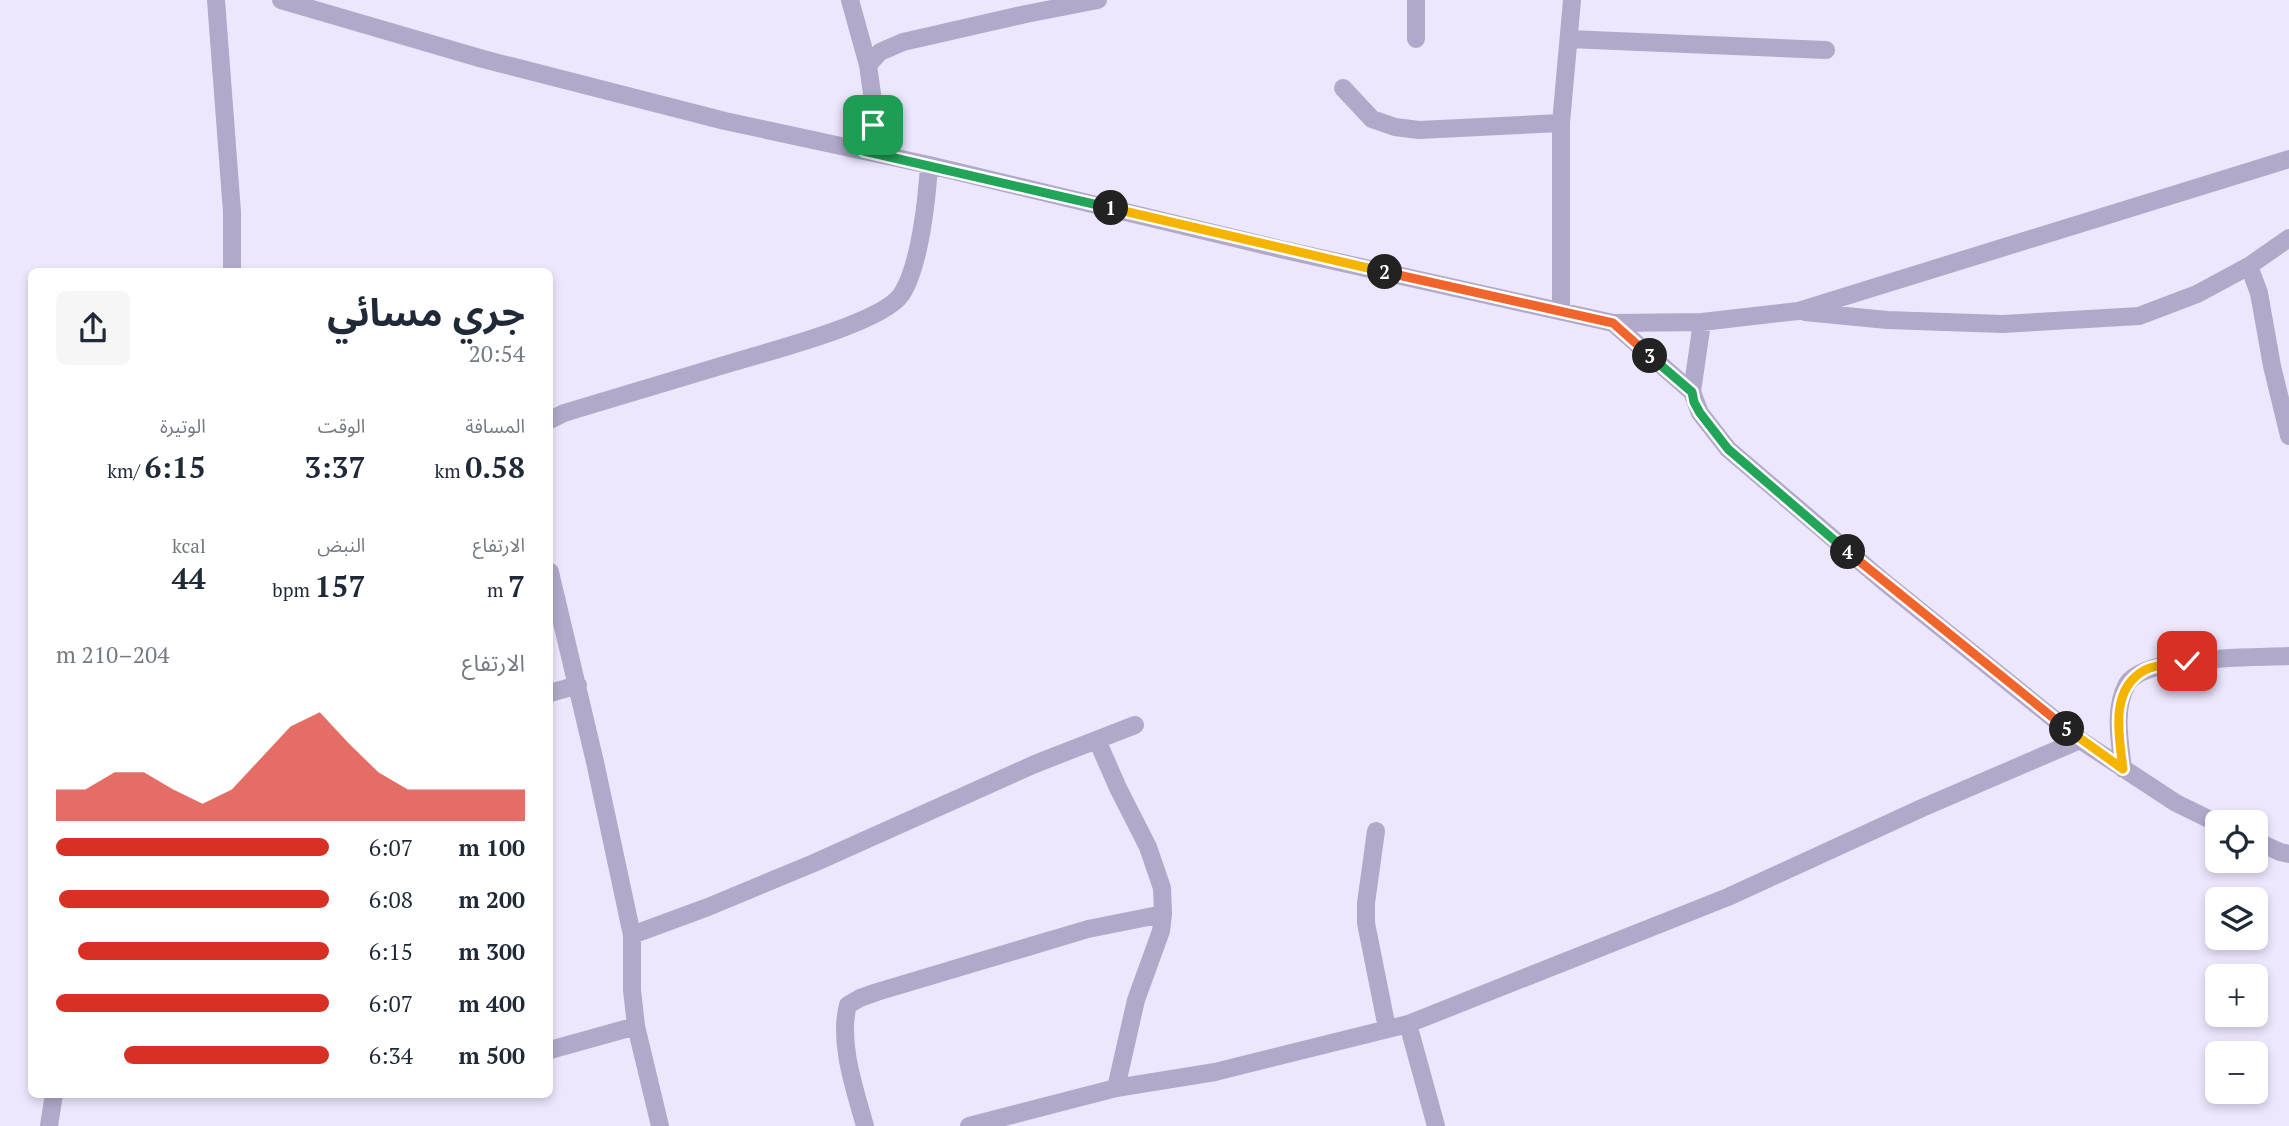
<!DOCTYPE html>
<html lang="ar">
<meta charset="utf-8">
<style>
body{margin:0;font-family:"PT Serif","Noto Sans Arabic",serif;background:#f6f6f7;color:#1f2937;direction:rtl;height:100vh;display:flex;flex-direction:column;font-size:26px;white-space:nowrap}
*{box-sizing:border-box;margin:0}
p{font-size:23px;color:#747a83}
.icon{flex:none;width:38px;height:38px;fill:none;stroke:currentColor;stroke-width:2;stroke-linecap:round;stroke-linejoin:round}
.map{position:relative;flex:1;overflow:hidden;direction:ltr}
.details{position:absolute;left:28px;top:268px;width:525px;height:830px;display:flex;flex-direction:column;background:#fff;border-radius:10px;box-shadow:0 4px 10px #0003;direction:rtl}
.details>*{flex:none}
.buttons{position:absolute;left:2205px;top:810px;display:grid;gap:14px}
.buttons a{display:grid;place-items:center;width:63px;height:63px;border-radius:10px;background:#fff;box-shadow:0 4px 10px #0003;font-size:35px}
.pin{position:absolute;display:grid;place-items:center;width:60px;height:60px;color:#fff;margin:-30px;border-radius:14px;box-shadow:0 4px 10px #0006}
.km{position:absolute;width:35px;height:35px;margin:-18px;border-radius:50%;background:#222;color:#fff;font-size:19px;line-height:35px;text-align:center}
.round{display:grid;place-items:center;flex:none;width:74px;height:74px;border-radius:10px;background:#f6f6f7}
.summary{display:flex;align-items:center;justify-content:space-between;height:119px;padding:0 28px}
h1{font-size:38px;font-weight:700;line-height:52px}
.figures{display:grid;grid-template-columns:repeat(3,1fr);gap:10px;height:119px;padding:7px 28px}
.figures div{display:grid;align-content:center}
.figures b{font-size:30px;font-weight:700}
.figures small{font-size:19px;font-weight:400}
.figures p{font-size:19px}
.chart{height:196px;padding:14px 28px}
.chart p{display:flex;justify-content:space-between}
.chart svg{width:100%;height:126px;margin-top:7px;fill:#d93025;opacity:.7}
ul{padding:0 28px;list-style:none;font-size:23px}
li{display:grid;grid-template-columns:112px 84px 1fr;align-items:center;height:52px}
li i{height:18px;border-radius:9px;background:#d93025}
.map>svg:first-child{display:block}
</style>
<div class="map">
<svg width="2289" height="1126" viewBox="0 0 2289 1126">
<rect width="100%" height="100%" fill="#ede7fe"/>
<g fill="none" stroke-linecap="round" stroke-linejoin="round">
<path stroke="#b2a9ca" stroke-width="18" d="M216,0L232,212V271
M281,0L483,59L725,121L929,165L1280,249L1613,323L1702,322L1798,311L2289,159
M850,0L868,65L875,115L864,151
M1416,0V39
M1569,39L1826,50
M868,65L880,52L903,42L1026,14L1098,0
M1343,88L1372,119L1395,127L1419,130L1561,123
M2249,266L2259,293L2272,366L2289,436
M1561,310V123L1572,0
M1805,312L1887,320L2003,324L2139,316L2197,294L2249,266L2289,238
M1702,322L1692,392L1700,413L1728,449L1883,581L2080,740L2176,803L2217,823
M1613,323L1692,392
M550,420L564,413C621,396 677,379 734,362C770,351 881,323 901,295C920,267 927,198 929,165
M550,572L595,762L632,935
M550,693L578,685
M1097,740L1118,788L1148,847L1162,888L1163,914L1161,931L1136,1000L1116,1088
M2123,769C2120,742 2113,710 2127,684C2144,655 2256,658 2289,656
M1376,831L1366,903V923L1387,1028
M2256,841L2280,852L2289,854
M1408,1024L1436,1126
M550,1050L636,1026
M49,1126L54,1094
M660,1126L636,1026L632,990V935L708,907L814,863L1035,764L1135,725
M865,1126C855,1090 838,1042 848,1005L860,998L877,992L1088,929L1163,914
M969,1126L1116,1088L1215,1072L1408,1024L1728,897L1922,808L2080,740"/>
</g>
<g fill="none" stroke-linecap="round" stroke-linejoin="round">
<defs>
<path id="split-1" d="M873,125L864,151L1111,208"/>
<path id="split-2" d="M1111,208L1385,272"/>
<path id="split-3" d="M1385,272L1613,323L1650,356"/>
<path id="split-4" d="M1650,356L1692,392L1694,402L1700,413L1728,449L1848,552"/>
<path id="split-5" d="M1848,552L2067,729"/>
<path id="split-6" d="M2067,729L2123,769C2119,736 2109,689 2145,670C2156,664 2174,664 2187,661"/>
</defs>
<use href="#split-1" stroke="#fff" stroke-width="14"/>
<use href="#split-2" stroke="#fff" stroke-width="14"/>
<use href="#split-3" stroke="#fff" stroke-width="14"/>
<use href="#split-4" stroke="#fff" stroke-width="14"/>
<use href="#split-5" stroke="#fff" stroke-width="14"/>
<use href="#split-6" stroke="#fff" stroke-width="14"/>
<use href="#split-1" stroke="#22a559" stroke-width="9"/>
<use href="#split-2" stroke="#f5b400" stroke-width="9"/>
<use href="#split-3" stroke="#f0652b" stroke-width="9"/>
<use href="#split-4" stroke="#22a559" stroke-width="9"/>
<use href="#split-5" stroke="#f0652b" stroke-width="9"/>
<use href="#split-6" stroke="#f5b400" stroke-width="9"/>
</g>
</svg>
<div class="buttons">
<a><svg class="icon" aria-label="locate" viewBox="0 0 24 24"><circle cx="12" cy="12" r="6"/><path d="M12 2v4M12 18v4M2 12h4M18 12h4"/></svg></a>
<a><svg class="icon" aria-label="layers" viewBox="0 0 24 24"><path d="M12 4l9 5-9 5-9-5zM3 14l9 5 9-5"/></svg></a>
<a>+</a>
<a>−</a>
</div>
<div class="pin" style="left:873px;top:125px;background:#1e9e55"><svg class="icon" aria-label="arrive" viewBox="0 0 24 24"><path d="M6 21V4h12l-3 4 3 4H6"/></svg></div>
<div class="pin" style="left:2187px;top:661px;background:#d93025"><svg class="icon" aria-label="check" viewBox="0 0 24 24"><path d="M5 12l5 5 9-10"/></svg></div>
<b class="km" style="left:1111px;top:208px">1</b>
<b class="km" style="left:1385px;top:272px">2</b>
<b class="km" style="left:1650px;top:356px">3</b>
<b class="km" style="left:1848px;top:552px">4</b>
<b class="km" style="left:2067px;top:729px">5</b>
<section class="details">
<div class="summary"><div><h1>جري مسائي</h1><p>20:54</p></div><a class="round"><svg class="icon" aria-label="share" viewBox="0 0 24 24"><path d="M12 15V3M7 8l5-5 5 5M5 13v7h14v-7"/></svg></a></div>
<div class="figures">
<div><p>المسافة</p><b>0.58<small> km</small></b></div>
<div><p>الوقت</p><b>3:37</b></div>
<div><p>الوتيرة</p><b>6:15<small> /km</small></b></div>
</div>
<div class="figures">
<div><p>الارتفاع</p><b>7<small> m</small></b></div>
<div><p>النبض</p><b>157<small> bpm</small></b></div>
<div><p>kcal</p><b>44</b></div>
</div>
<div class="chart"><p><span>الارتفاع</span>204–210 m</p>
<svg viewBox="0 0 160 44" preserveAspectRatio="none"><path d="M0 44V33L10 33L20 27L30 27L40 33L50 38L60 33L70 22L80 11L90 6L100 17L110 27L120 33L130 33L140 33L150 33L160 33V44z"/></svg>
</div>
<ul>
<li><b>100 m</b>6:07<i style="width:100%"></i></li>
<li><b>200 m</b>6:08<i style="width:99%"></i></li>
<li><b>300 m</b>6:15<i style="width:92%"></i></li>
<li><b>400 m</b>6:07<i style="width:100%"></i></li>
<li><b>500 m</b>6:34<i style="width:75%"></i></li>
</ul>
</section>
</div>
